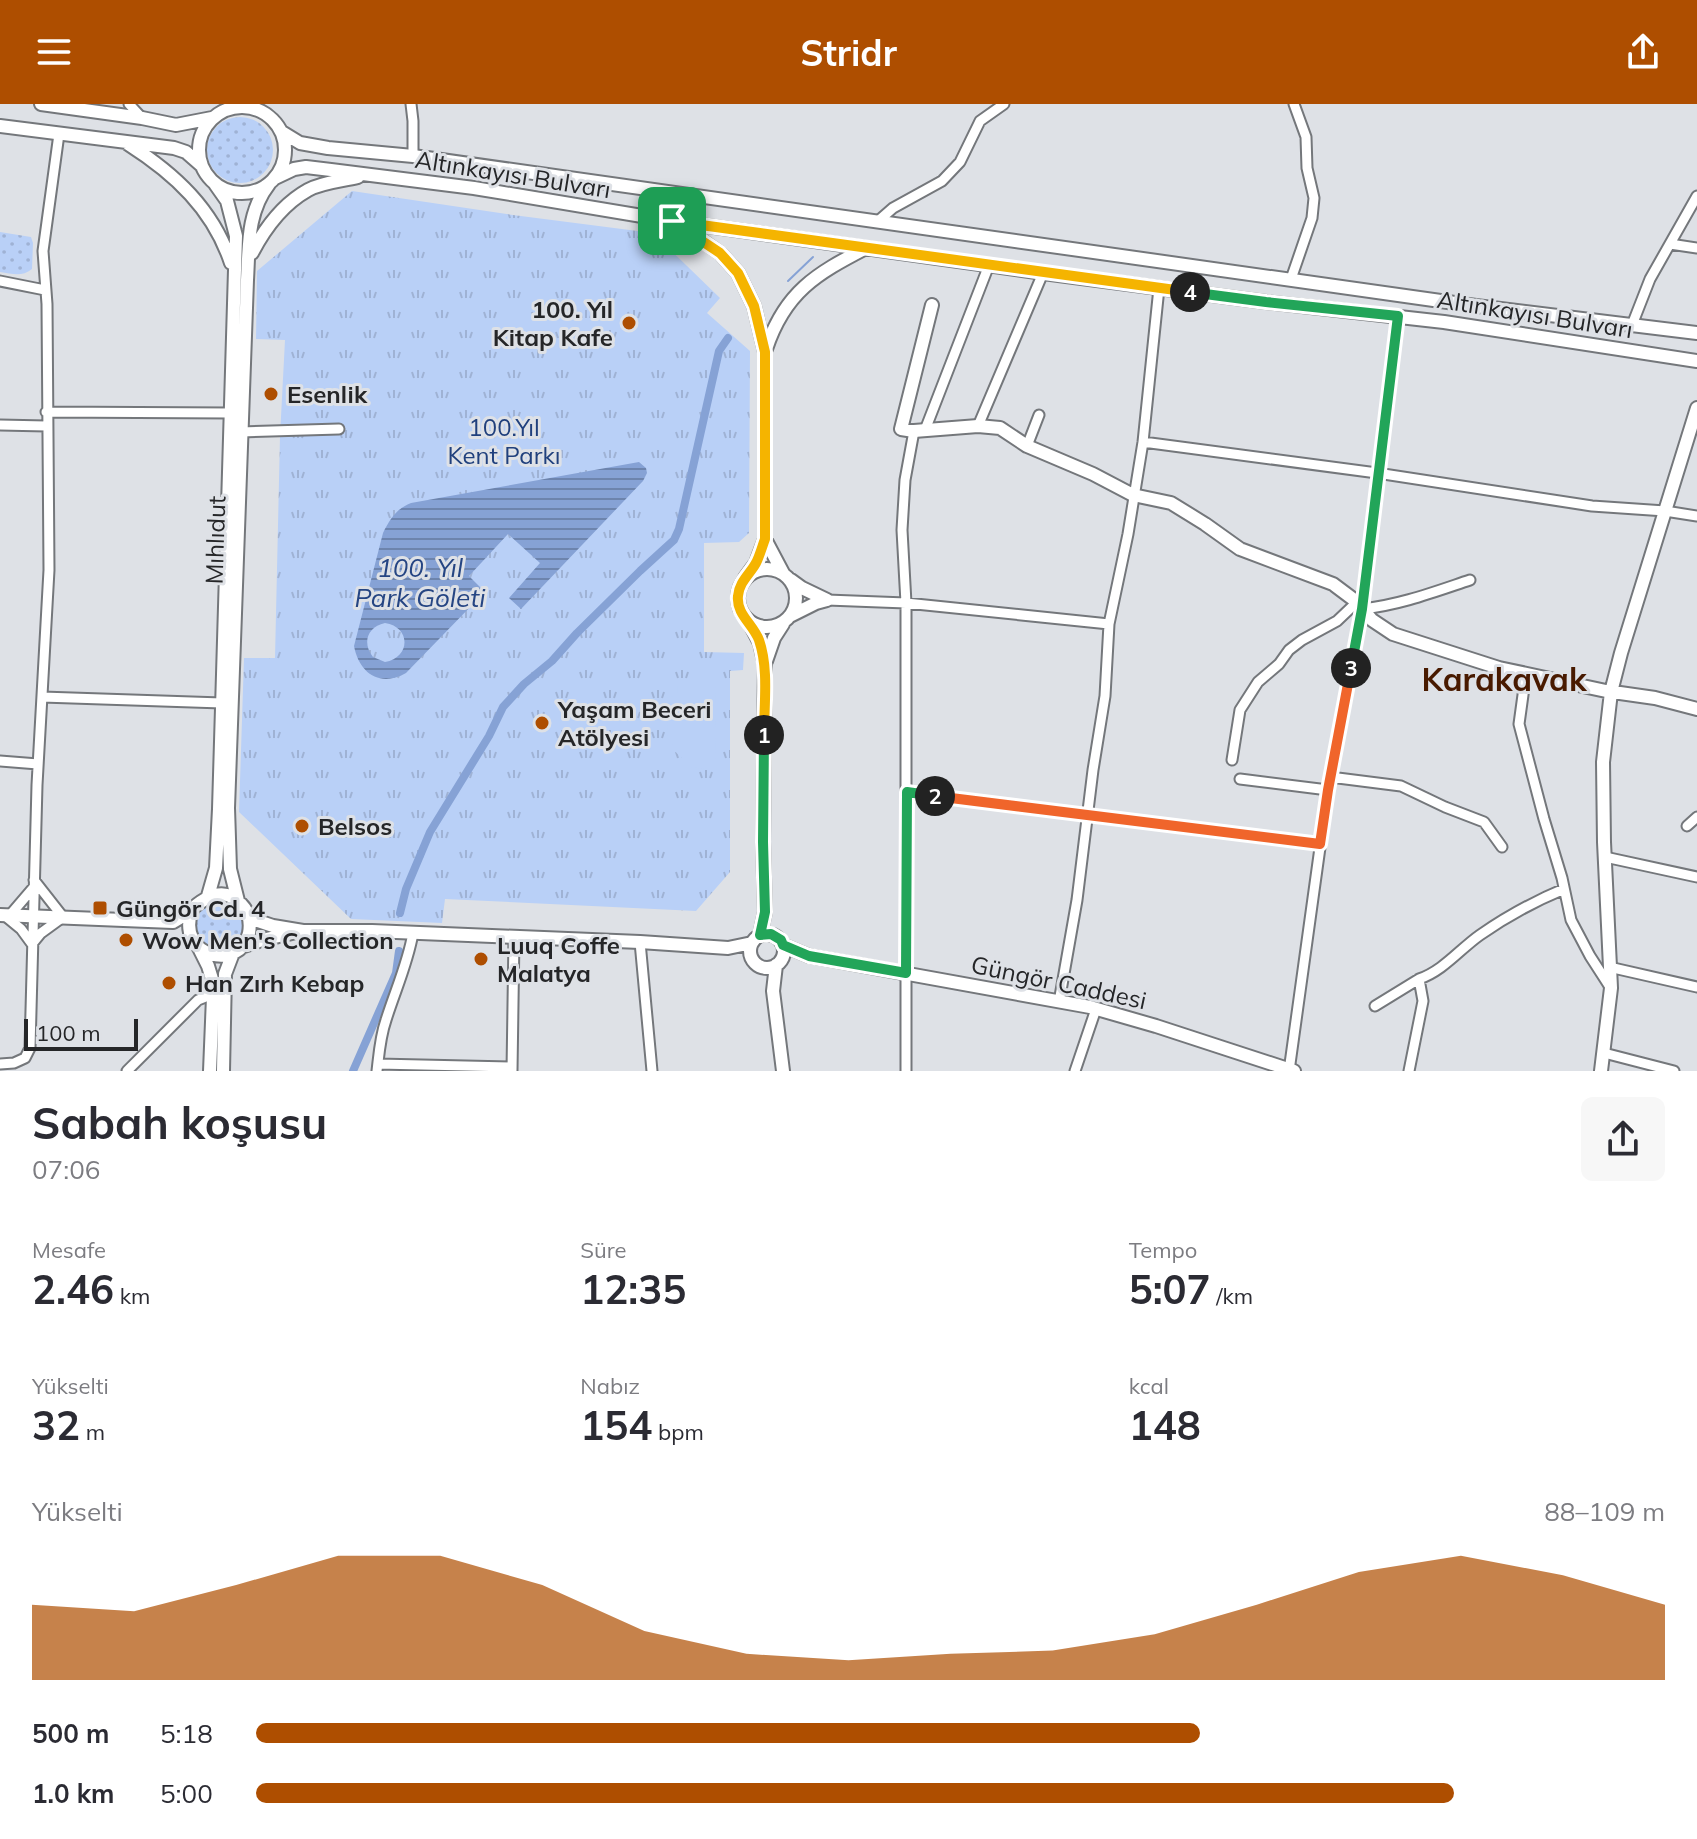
<!DOCTYPE html>
<html lang="tr">
<meta charset="utf-8">
<style>
body{margin:0;font-family:Mulish,sans-serif;background:#f7f7f7;color:#2b2b33;height:100vh;display:flex;flex-direction:column;font-size:30px;white-space:nowrap}
*{box-sizing:border-box;margin:0}
p{font-size:26px;color:#7c7c81}
.icon{flex:none;width:44px;height:44px;fill:none;stroke:currentColor;stroke-width:2;stroke-linecap:round;stroke-linejoin:round}
.map{position:relative;height:967px;overflow:hidden}
.panel{display:flex;flex-direction:column;background:#fff;flex:1}
.panel>*{flex:none}
.scale{position:absolute;left:24px;bottom:20px;width:114px;box-sizing:border-box;padding-left:8px;border:4px solid #252628;border-top:0;font-size:22px;line-height:28px;white-space:nowrap;color:#252628;-webkit-text-stroke:6px #dee1e6;paint-order:stroke}
.pin{position:absolute;display:grid;place-items:center;width:68px;height:68px;color:#fff;margin:-34px;border-radius:16px;box-shadow:0 4px 12px #0006}
.km{position:absolute;width:40px;height:40px;margin:-20px;border-radius:50%;background:#222;color:#fff;font-size:22px;line-height:40px;text-align:center}
.round{display:grid;place-items:center;flex:none;width:84px;height:84px;border-radius:12px;background:#f7f7f7}
.overview{display:flex;align-items:center;justify-content:space-between;height:136px;padding:0 32px}
h1{font-size:44px;font-weight:700;line-height:60px}
.figures{display:grid;grid-template-columns:repeat(3,1fr);gap:12px;height:136px;padding:8px 32px}
.figures div{display:grid;align-content:center}
.figures b{font-size:40px;font-weight:700}
.figures small{font-size:22px;font-weight:400}
.figures p{font-size:22px}
.chart{height:224px;padding:16px 32px}
.chart p{display:flex;justify-content:space-between}
.chart svg{width:100%;height:144px;margin-top:8px;fill:#ae4e00;opacity:.7}
ul{padding:0 32px;list-style:none;font-size:26px}
li{display:grid;grid-template-columns:128px 96px 1fr;align-items:center;height:60px}
li i{height:20px;border-radius:10px;background:#ae4e00}
header{display:flex;justify-content:space-between;align-items:center;height:104px;padding:0 32px;background:#ae4e00;color:#fff;font-size:36px;font-weight:700}
.map>svg:first-child{display:block}
</style>
<header><svg class="icon" aria-label="menu" viewBox="0 0 24 24"><path d="M4 6h16M4 12h16M4 18h16"/></svg>Stridr<svg class="icon" aria-label="share" viewBox="0 0 24 24"><path d="M12 15V3M7 8l5-5 5 5M5 13v7h14v-7"/></svg></header>
<div class="map">
<svg width="1697" height="967" viewBox="0 0 1697 967">
<defs>
<pattern id="grass-dots" width="8" height="8" patternUnits="userSpaceOnUse" patternTransform="scale(2)"><rect width="8" height="8" fill="#b9d0f7"/><path d="M2 2h.1M6 6h.1" fill="none" stroke="#9fb2d4" stroke-width="1.8" stroke-linecap="round"/></pattern>
<pattern id="park-tufts" width="24" height="20" patternUnits="userSpaceOnUse" patternTransform="scale(2)"><rect width="24" height="20" fill="#b9d0f7"/><path d="M3 7l-1-3M5 7V3M7 7l1-3M15 17l-1-3M17 17v-4M19 17l1-3" fill="none" stroke="#9fb2d4"/></pattern>
<pattern id="water-rules" width="6" height="5" patternUnits="userSpaceOnUse" patternTransform="scale(2)"><rect width="6" height="5" fill="#86a2d5"/><path d="M0 2.5h6" fill="none" stroke="#6d84ad"/></pattern>
</defs>
<rect width="100%" height="100%" fill="#dee1e6"/>
<path fill="url(#grass-dots)" d="M207 46a33 33 0 1 1 66 0a33 33 0 1 1-66 0Z
M0,128L31,133L33,139L32,165C22,173 13,170 0,168Z
M196 822a24 24 0 1 1 48 0a24 24 0 1 1-48 0Z"/>
<path fill="url(#park-tufts)" d="M352,87L513,111L653,129L720,194L707,209L750,247L749,429L739,438L704,439V548L744,549L743,566L730,567V768L696,807L445,795L442,819L351,815L239,708L244,554H275L280,332L285,236L256,235L257,167Z"/>
<path fill="#b9d0f7" d="M678,578H704V582H716L715,656L704,665L690,663L671,643L673,641L668,635L667,593L677,592Z"/>
<path fill="url(#water-rules)" fill-rule="evenodd" d="M639,358L646,364L647,369L643,377L521,505L509,494L540,459L508,430L469,472L483,486L474,499L406,569C380,584 359,569 354,542L383,429C390,415 396,405 411,399ZM385,519C411,523 411,553 385,558L373,553C362,539 367,523 385,519Z"/>
<g fill="none" stroke-linecap="round" stroke-linejoin="round">
<path stroke="#86a2d5" stroke-width="2" d="M788,177L813,153"/>
<path stroke="#86a2d5" stroke-width="8" d="M400,809L406,785L430,728L489,632L503,603L524,580L552,557L577,529L640,467L674,436L679,425L719,247L728,234
M353,967L396,869L399,847"/>
<defs>
<path id="street" d="M129,0L142,14
M411,0L413,17V52
M877,118L893,104L942,77L960,58L980,17L1004,0
M1670,140L1697,144
M1291,175L1312,114L1314,94L1307,64L1306,33L1294,0
M0,177L45,186
M1632,221L1650,175L1697,92
M46,308L230,309
M0,321L46,322
M978,322L1043,169
M925,326L989,161
M914,327L905,376L902,426L906,499L1109,520
M241,328L339,325
M1143,338L1377,369L1592,402L1665,407L1697,412
M1027,342L1039,311
M827,496L906,499V967
M1362,505C1400,501 1434,488 1470,476
M1526,569L1519,620L1544,715L1562,774L1571,816L1590,852L1610,883
M42,593L222,599
M1232,656L1240,606L1258,578L1279,560L1289,546L1302,536L1337,517L1357,498
M0,657L38,660
M1330,673L1401,682L1445,703L1484,718L1502,743
M1240,675L1328,686L1289,967
M1328,686L1362,505L1398,212
M907,688L1320,740
M1687,722L1697,713
M1605,753L1697,773
M4,811L21,825L32,840L41,829L63,813L34,776
M10,811L34,783
M640,838L652,967
M1609,863L1697,883
M1059,898L1077,796L1093,666L1105,592L1109,520L1128,430L1143,338L1159,184
M1375,902L1419,875
M1604,949L1674,967
M0,960L14,959L25,954L30,944L37,681L49,466L47,200L43,147L59,30
M378,960L512,963
M127,967L198,896L213,890
M377,967C379,950 380,933 386,916C395,887 408,859 413,829
M512,967L514,833
M1075,967L1096,905
M1409,967L1423,897L1419,875C1443,867 1460,845 1480,831C1506,813 1535,797 1564,785"/>
<path id="secondary" d="M41,0L142,14L176,21L212,14
M199 46a43 43 0 1 1 86 0a43 43 0 1 1-86 0Z
M0,22L174,44L186,48L202,62
M282,28L300,39L328,44L413,52L1476,202L1697,229
M128,40C175,70 213,105 231,159
M275,74L294,65L306,63L331,66L474,84L672,117L1043,169L1266,198L1444,218L1697,257
M678,120L720,149L738,169L754,202L765,248V435L756,459L745,474
M252,149C265,124 283,100 308,86C323,78 342,77 358,73
M932,201L901,325L914,327L978,322L1000,324L1027,342L1093,370L1133,391L1171,399L1205,420L1240,445L1333,480L1357,498L1372,516L1393,530L1499,564L1606,587L1655,594L1697,605
M766,245C785,188 816,170 866,144
M765,435L783,469
M738 494a29 29 0 1 1 58 0a29 29 0 1 1-58 0Z
M791,476L802,484L827,496
M790,512L816,499L827,496
M749,518L760,539L765,561L763,738L765,808L760,831
M766,557L774,534L783,520
M208,792L216,764L219,705L236,132L227,97L215,80
M238,797L230,765L228,704L247,176C249,142 247,108 269,80
M0,811L173,818
M249,814L273,822L303,827H372L640,838L728,844L752,839
M173,818C179,814 188,810 193,804C208,791 225,783 241,800C249,808 251,818 249,829C240,869 175,853 192,806
M750 847a17 17 0 1 1 34 0a17 17 0 1 1-34 0Z
M783,841L809,852L1090,903L1156,922L1294,967
M241,843L262,836L292,829
M199,844L208,862L212,875L213,893L210,967
M776,861L773,887L783,967
M223,967L225,870L233,849
M1601,967L1611,884L1604,738L1603,658L1611,588L1621,549L1697,304"/>
</defs>
<use href="#street" stroke="#74777b" stroke-width="13"/>
<use href="#secondary" stroke="#74777b" stroke-width="16"/>
<use href="#street" stroke="#fff" stroke-width="9"/>
<use href="#secondary" stroke="#fff" stroke-width="12"/>
</g>
<g fill="none" stroke-linecap="round" stroke-linejoin="round">
<defs>
<path id="split-1" d="M672,117L720,149L738,169L754,202L765,248V435C762,443 760,451 756,459C750,470 739,478 738,492C736,510 753,520 759,536C769,565 764,600 764,631"/>
<path id="split-2" d="M764,631L763,738L765,808L760,831L771,830L781,836L783,841L809,852L906,869L907,688L935,692"/>
<path id="split-3" d="M935,692L1320,740L1328,686L1351,564"/>
<path id="split-4" d="M1190,188L1266,198L1398,212L1362,505L1351,564"/>
<path id="split-5" d="M672,117L1190,188"/>
</defs>
<use href="#split-1" stroke="#fff" stroke-width="16"/>
<use href="#split-2" stroke="#fff" stroke-width="16"/>
<use href="#split-3" stroke="#fff" stroke-width="16"/>
<use href="#split-4" stroke="#fff" stroke-width="16"/>
<use href="#split-5" stroke="#fff" stroke-width="16"/>
<use href="#split-1" stroke="#f5b400" stroke-width="10"/>
<use href="#split-2" stroke="#22a559" stroke-width="10"/>
<use href="#split-3" stroke="#f0652b" stroke-width="10"/>
<use href="#split-4" stroke="#22a559" stroke-width="10"/>
<use href="#split-5" stroke="#f5b400" stroke-width="10"/>
</g>
<g fill="#ae4e00" stroke="#dee1e6" stroke-width="3">
<circle cx="629" cy="219" r="8"/>
<circle cx="271" cy="290" r="8"/>
<circle cx="542" cy="619" r="8"/>
<circle cx="302" cy="722" r="8"/>
<rect x="92" y="796" width="16" height="16" rx="4"/>
<circle cx="126" cy="836" r="8"/>
<circle cx="481" cy="855" r="8"/>
<circle cx="169" cy="879" r="8"/>
</g>
<g text-anchor="middle" dominant-baseline="central" stroke-width="6" stroke-linejoin="round" paint-order="stroke">
<g font-size="24" fill="#252628" stroke="#dee1e6">
<text transform="translate(513 70) rotate(9)">Altınkayısı Bulvarı</text>
<text transform="translate(1535 210) rotate(9)">Altınkayısı Bulvarı</text>
<text transform="translate(215 436) rotate(-88)">Mıhlıdut</text>
<text transform="translate(1059 878) rotate(12)">Güngör Caddesi</text>
</g>
<g font-size="24" font-weight="bold" fill="#252628" stroke="#dee1e6" text-anchor="start">
<text x="613" y="205" text-anchor="end">100. Yıl<tspan x="613" dy="28">Kitap Kafe</tspan></text>
<text x="287" y="290">Esenlik</text>
<text x="558" y="605">Yaşam Beceri<tspan x="558" dy="28">Atölyesi</tspan></text>
<text x="318" y="722">Belsos</text>
<text x="116" y="804">Güngör Cd. 4</text>
<text x="142" y="836">Wow Men's Collection</text>
<text x="497" y="841">Luuq Coffe<tspan x="497" dy="28">Malatya</tspan></text>
<text x="185" y="879">Han Zırh Kebap</text>
</g>
<g font-size="24" fill="#20407d" stroke="#dee1e6">
<text x="504" y="323">100.Yıl<tspan x="504" dy="28">Kent Parkı</tspan></text>
</g>
<g font-size="26" font-style="italic" fill="#254583" stroke="#dee1e6">
<text x="420" y="463">100. Yıl<tspan x="420" dy="30">Park Göleti</tspan></text>
</g>
<g font-size="32" font-weight="bold" fill="#481a00" stroke="#dee1e6">
<text x="1504" y="575">Karakavak</text>
</g>
</g>
</svg>
<div class="scale">100 m</div>
<div class="pin" style="left:672px;top:117px;background:#1e9e55"><svg class="icon" aria-label="arrive" viewBox="0 0 24 24"><path d="M6 21V4h12l-3 4 3 4H6"/></svg></div>
<b class="km" style="left:764px;top:631px">1</b>
<b class="km" style="left:935px;top:692px">2</b>
<b class="km" style="left:1351px;top:564px">3</b>
<b class="km" style="left:1190px;top:188px">4</b>
</div>
<section class="panel">
<div class="overview"><div><h1>Sabah koşusu</h1><p>07:06</p></div><a class="round"><svg class="icon" aria-label="share" viewBox="0 0 24 24"><path d="M12 15V3M7 8l5-5 5 5M5 13v7h14v-7"/></svg></a></div>
<div class="figures">
<div><p>Mesafe</p><b>2.46<small> km</small></b></div>
<div><p>Süre</p><b>12:35</b></div>
<div><p>Tempo</p><b>5:07<small> /km</small></b></div>
</div>
<div class="figures">
<div><p>Yükselti</p><b>32<small> m</small></b></div>
<div><p>Nabız</p><b>154<small> bpm</small></b></div>
<div><p>kcal</p><b>148</b></div>
</div>
<div class="chart"><p><span>Yükselti</span>88–109 m</p>
<svg viewBox="0 0 160 44" preserveAspectRatio="none"><path d="M0 44V21L10 23L20 15L30 6L40 6L50 15L60 29L70 36L80 38L90 36L100 35L110 30L120 21L130 11L140 6L150 12L160 21V44z"/></svg>
</div>
<ul>
<li><b>500 m</b>5:18<i style="width:67%"></i></li>
<li><b>1.0 km</b>5:00<i style="width:85%"></i></li>
</ul>
</section>
